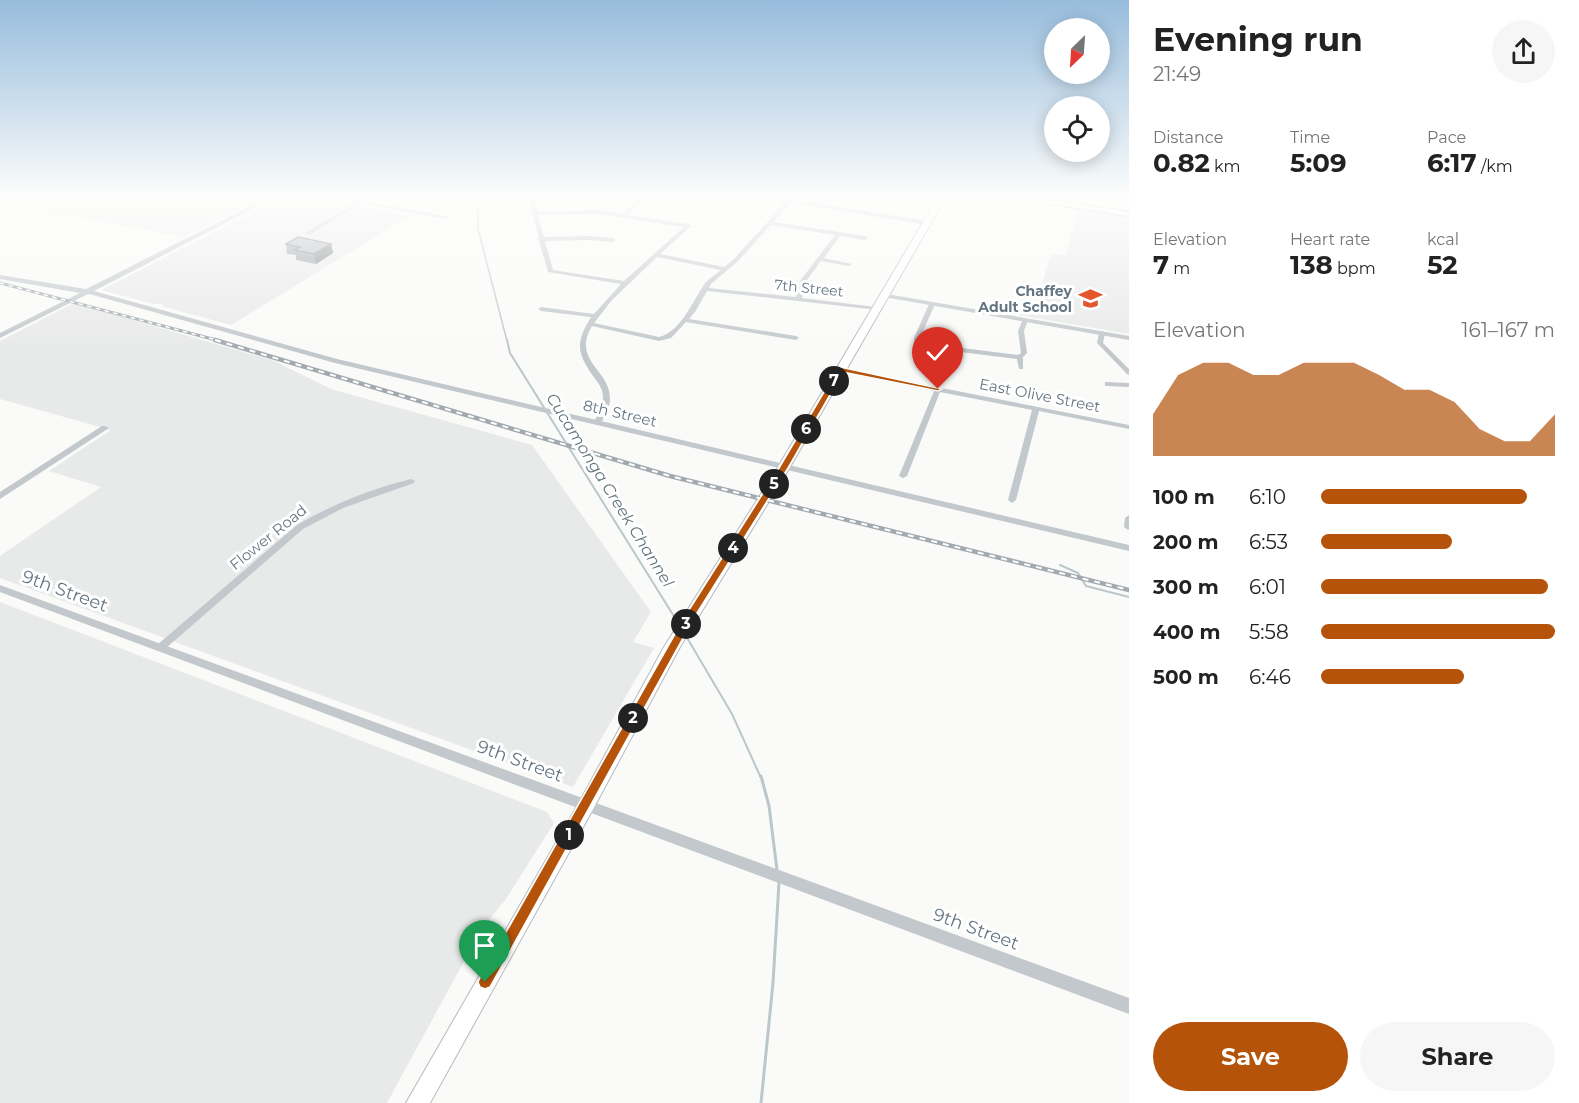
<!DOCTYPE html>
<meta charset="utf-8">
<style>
body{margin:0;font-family:Montserrat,sans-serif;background:#f6f6f6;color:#222;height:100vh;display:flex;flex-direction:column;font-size:22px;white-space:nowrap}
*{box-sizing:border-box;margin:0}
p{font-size:20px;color:#767676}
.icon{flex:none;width:33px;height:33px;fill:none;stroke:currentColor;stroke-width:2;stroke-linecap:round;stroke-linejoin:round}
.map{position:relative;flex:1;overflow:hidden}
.details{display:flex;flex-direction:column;background:#fff;width:450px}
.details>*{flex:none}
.needle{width:39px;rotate:205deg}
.buttons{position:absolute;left:1044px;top:18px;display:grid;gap:12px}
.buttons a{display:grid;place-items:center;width:66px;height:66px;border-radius:50%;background:#fff;box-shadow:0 3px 15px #0003;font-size:30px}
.pin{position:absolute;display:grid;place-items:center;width:51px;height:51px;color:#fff;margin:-62px -26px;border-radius:50% 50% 50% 0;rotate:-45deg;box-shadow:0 0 6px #0007}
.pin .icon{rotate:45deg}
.km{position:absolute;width:30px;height:30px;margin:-15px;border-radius:50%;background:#222;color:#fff;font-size:16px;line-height:30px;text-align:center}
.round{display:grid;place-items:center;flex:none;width:63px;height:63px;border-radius:32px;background:#f6f6f6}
.summary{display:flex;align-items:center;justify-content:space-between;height:102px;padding:0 24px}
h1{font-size:33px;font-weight:700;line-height:45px}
.metrics{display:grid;grid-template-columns:repeat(3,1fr);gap:9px;height:102px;padding:6px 24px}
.metrics div{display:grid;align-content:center}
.metrics b{font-size:26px;font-weight:700}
.metrics small{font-size:16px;font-weight:400}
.metrics p{font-size:16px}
.chart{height:168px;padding:12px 24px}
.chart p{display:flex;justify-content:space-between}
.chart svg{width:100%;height:108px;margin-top:6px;fill:#b45309;opacity:.7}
.action{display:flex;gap:12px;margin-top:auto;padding:12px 24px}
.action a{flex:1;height:69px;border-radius:36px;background:#b45309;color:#fff;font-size:24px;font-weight:700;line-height:69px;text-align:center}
.action a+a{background:#f6f6f6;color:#222}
ul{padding:0 24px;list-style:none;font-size:20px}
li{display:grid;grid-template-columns:96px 72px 1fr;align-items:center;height:45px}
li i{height:15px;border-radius:8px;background:#b45309}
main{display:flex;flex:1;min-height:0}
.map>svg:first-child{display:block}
</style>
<main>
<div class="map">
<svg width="1129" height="1103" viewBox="0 0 1129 1103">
<rect width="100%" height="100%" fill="#fafaf8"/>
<path fill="#e8e9e9" d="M0,197H263L184,237L0,203Z
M283,197H312L411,215L231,325L161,306L163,304H153L101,290Z
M1078,209L1129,216V334L1018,315L1022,309L1035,307L1051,254L1066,256Z
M74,303L272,360L331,389L532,445L651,612L633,642L654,648L573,787L0,578V556L101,487L49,471L111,430L0,399V341Z
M0,602L547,812L554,823L506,899L482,928L387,1103H0Z"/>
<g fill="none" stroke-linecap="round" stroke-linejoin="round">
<path stroke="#bbc7cb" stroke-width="1.5" d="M478,197V229L507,341"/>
<path stroke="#bbc7cb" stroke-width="2" d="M507,340L510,353L680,626
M1060,565L1078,573L1086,586L1129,597
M686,636L732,714L761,778"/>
<path stroke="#bbc7cb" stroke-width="3" d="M761,776L769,806L777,870
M761,1103L773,983L779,882"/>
<defs>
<path id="secondary" d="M1008,197H1028L1129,212V216Z"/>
<path id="primary" d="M938,197H946L790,467L680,647L592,811L430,1103H406L580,801L664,647L778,467Z"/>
</defs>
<use href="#secondary" stroke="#b3babf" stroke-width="3"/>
<use href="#primary" stroke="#b5babe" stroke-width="2"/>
<path fill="#c3c8cc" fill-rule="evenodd" d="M366,197H372L309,235L304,234Z
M394,197H407L424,200L429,197H435L425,204Z
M529,197H534L538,212L597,210L622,214L641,197H647L627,215L688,224L691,226L660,254L724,267L733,260L790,197H795L793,200L928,221L931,223L928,225L791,203L773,222L865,236L868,238L865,240L840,236L824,258L852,264L849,266L821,261L806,281L802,298L876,307L878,308V310L707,291L695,312L689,319L796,336L799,338L796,340L686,322L671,338L659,341L592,326C571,361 611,370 610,399C610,408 604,417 600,425H597L593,423C598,415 603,407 603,397C603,389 598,382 593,376C576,352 576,342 591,317L541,311L538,309L541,307L594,314L621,284L548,272L539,241L537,239L539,238L533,215L531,214L532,213ZM597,214L684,227L624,281L553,270L545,241L587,240L613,242L616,240L613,238L587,236L544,237L538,215ZM771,225L835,235L800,281L796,297L709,288L711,284L737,262ZM657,257L721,270C716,274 710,278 706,282C694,297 682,332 659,337L594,323L612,300Z
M678,197H689L706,200L721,197C709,208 691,202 678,197Z
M932,302L935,304L920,338V342L922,343L1018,355L1021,353L1018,331L1023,319H1027L1028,320L1024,331L1027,353L1023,357V369H1019L1017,359L920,347L914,344V338L929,304Z
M1102,331L1105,333L1103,343L1129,369V375L1127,374L1097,343L1099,333Z
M840,368L1129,425V429L1039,411L1016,500L1012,503L1008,500L1032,410L940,392L907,476L903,478L899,476L934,391L838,371L837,370Z
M1105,382L1129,383V387L1108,386H1105Z
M102,426H105L109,428L0,499V492Z
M411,479L415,481L414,483L343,508L303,529L165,649H157L156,647L157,645L297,525C333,504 371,489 411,479Z
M1129,515V529L1128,530L1124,527L1125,518Z"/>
<path fill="#c3c8cc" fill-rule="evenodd" d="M268,197H276L94,291L337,359L1129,545V551L335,363L93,295L88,294L0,338V333L80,293L0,279V275L86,289Z
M327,197H343L450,217L447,219Z
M881,293L1129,336V340L884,297H881Z
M0,585L1129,998V1014L0,592Z"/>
<use href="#secondary" fill="#fff" fill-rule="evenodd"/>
<use href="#primary" fill="#fff" fill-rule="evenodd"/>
<defs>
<path id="rail-far1" d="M0,283L220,341"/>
<path id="rail" d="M215,340L670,476L1129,590"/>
</defs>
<use href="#rail-far1" stroke="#a2aab0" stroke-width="3"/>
<use href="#rail" stroke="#a2aab0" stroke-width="4.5"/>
<use href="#rail-far1" stroke="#fff" stroke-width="1.5" stroke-dasharray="4.5" stroke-linecap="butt"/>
<use href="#rail" stroke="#fff" stroke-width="2" stroke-dasharray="6" stroke-linecap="butt"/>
</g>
<path fill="#929a9f" d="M286,244H331L333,253L316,264L296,260V255L287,254Z"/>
<path fill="#777d82" d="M331,244L333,253L316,264L314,254Z"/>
<path fill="#aab3b9" stroke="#777d82" stroke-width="1.5" d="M298,237L331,244L314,254L295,250L300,247L286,244Z"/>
<linearGradient id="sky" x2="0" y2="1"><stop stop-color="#96bcdc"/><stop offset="0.56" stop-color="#fdfdfc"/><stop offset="1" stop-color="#fdfdfc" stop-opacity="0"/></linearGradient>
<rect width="1129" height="352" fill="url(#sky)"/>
<path fill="#b45309" stroke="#fff" stroke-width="1.5" d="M840,367L942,389L938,391L843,372L788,468L697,613L490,987L485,989L480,987L478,982L480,978L687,613L779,468L837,370Z"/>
<defs>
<symbol id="school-bare" viewBox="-9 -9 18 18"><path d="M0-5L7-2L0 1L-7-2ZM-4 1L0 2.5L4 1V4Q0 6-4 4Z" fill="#e4572e" stroke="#fff" stroke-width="2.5" paint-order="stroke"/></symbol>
</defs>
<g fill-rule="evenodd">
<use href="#school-bare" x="1074" y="282" width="33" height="33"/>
</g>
<g text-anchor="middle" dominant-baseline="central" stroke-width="6" stroke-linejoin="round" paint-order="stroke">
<g font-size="14" fill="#657683" stroke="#fff">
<text transform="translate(809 288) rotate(6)">7th Street</text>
</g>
<g font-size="14" font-weight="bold" fill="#657683" stroke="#fff" text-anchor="end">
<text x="1072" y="291">Chaffey<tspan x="1072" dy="16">Adult School</tspan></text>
</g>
<g font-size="15" fill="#657683" stroke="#fff">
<text transform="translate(1040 395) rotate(11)">East Olive Street</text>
<text transform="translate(620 413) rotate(13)">8th Street</text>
<text transform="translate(268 537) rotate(-39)">Flower Road</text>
</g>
<g font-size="16" font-style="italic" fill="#60757c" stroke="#fff">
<text transform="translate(610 490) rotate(58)">Cucamonga Creek Channel</text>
</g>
<g font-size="18" fill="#657683" stroke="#fff">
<text transform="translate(65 591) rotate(20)">9th Street</text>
<text transform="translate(520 761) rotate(20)">9th Street</text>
<text transform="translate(976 929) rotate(20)">9th Street</text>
</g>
</g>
</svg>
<div class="buttons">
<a><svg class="needle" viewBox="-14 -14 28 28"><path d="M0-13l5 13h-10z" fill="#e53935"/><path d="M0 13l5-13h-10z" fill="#767676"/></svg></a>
<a><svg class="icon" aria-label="locate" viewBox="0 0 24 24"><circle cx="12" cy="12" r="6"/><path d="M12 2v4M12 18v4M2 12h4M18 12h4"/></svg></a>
</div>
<div class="pin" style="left:485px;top:982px;background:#1e9e55"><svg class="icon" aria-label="arrive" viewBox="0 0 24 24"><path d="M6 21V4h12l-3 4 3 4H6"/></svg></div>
<div class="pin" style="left:938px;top:389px;background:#d93025"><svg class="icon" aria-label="check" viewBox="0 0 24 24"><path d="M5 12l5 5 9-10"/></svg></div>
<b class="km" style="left:569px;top:835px">1</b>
<b class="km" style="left:633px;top:718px">2</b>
<b class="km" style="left:686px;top:624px">3</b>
<b class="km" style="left:733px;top:548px">4</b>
<b class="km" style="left:774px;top:484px">5</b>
<b class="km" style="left:806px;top:429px">6</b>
<b class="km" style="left:834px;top:381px">7</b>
</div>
<section class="details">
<div class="summary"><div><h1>Evening run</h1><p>21:49</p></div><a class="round"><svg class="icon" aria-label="share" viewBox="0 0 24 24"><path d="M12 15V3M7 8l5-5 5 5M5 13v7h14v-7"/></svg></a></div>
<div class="metrics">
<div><p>Distance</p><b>0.82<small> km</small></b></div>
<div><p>Time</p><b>5:09</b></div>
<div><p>Pace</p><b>6:17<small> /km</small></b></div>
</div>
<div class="metrics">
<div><p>Elevation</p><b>7<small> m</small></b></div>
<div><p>Heart rate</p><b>138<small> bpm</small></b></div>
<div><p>kcal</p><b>52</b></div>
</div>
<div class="chart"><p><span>Elevation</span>161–167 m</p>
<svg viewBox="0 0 160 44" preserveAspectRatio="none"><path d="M0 44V27L10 11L20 6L30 6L40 11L50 11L60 6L70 6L80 6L90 11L100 17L110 17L120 22L130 33L140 38L150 38L160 27V44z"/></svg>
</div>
<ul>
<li><b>100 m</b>6:10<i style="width:88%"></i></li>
<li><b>200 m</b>6:53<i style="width:56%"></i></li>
<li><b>300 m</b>6:01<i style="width:97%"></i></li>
<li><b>400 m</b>5:58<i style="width:100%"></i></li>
<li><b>500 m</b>6:46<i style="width:61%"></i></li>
</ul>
<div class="action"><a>Save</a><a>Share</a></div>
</section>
</main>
